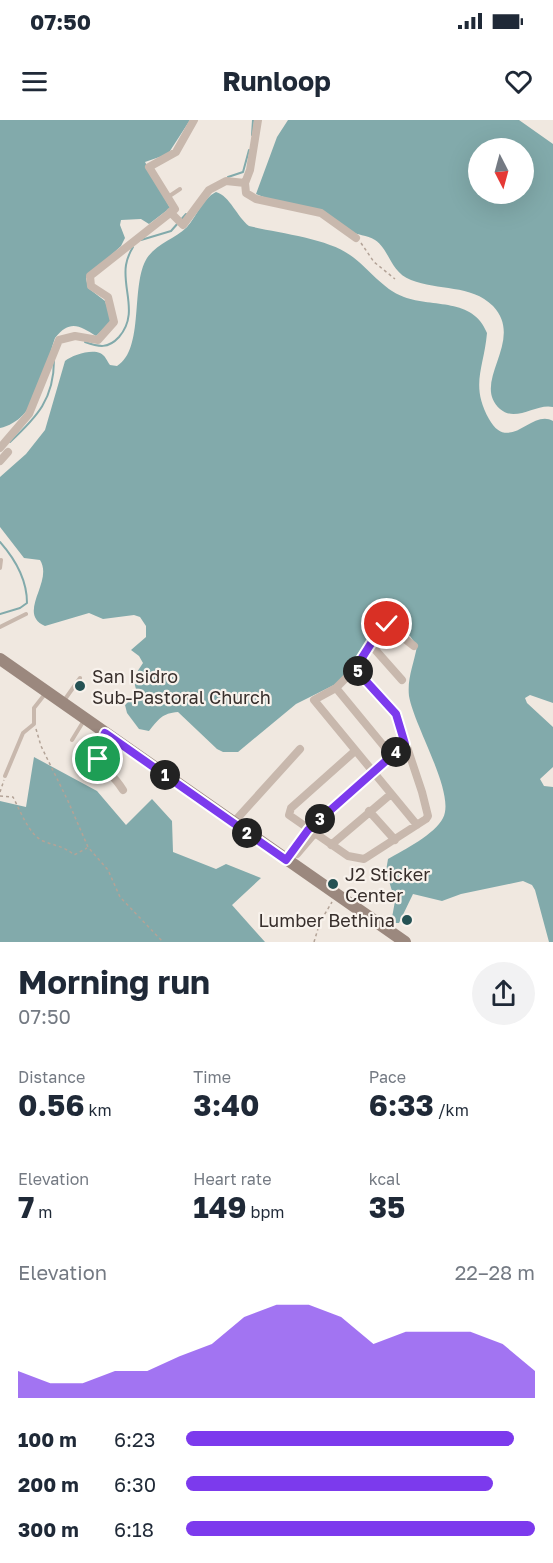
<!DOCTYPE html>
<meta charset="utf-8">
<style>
body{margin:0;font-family:"Golos Text",sans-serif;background:#f2f2f3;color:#1f2937;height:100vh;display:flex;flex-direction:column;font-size:22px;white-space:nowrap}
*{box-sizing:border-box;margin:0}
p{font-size:20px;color:#747a83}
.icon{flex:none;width:33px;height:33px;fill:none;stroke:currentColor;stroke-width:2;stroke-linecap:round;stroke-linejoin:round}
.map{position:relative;height:822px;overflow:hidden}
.side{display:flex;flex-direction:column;background:#fff;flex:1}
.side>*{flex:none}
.needle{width:39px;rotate:174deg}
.tools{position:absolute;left:468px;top:18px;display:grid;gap:12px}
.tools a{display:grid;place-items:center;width:66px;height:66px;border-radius:50%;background:#fff;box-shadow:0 6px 24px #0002;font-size:30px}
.pin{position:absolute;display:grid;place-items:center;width:51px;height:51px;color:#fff;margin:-26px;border:3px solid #fff;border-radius:50%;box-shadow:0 2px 6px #0007}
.km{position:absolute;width:30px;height:30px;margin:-15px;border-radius:50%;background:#222;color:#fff;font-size:16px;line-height:30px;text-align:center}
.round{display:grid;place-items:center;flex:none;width:63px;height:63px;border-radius:32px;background:#f2f2f3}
.headline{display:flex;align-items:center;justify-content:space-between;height:102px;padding:0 18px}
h1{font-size:33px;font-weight:700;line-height:45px}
.figures{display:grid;grid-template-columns:repeat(3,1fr);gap:9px;height:102px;padding:6px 18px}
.figures div{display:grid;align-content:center}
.figures b{font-size:30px;font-weight:700}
.figures small{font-size:16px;font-weight:400}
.figures p{font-size:16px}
.chart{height:168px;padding:12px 18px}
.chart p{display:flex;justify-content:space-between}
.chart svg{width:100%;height:108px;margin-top:6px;fill:#7c3aed;opacity:.7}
ul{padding:0 18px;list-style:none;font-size:20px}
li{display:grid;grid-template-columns:96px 72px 1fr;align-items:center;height:45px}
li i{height:15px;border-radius:8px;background:#7c3aed}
.status{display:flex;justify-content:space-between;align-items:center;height:42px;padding:0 30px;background:#fff;direction:ltr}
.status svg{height:16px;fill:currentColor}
header{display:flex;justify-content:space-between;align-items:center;height:78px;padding:0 18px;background:#fff;font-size:27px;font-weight:700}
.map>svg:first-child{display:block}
</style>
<div class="status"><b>07:50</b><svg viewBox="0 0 49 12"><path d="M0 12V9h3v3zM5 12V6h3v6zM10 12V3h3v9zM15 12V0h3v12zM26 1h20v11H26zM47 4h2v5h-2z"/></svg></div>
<header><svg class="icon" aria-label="menu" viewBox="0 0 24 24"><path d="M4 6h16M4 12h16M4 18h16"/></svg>Runloop<svg class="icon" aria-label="heart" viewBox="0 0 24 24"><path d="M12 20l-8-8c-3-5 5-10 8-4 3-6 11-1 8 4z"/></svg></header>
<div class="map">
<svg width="553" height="822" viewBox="0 0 553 822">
<rect width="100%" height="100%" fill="#f0e8e0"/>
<path fill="#82aaab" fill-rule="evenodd" d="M0,0H190L168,34L145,42L170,88L149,104L141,99L121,100L120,105L125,118L121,126L86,158L88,168L105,181L112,201L96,216C80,206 70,199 55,218C44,249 38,300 0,308Z
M288,0H519L553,24V287C536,283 516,303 500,289C470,262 526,221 493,186C471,164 438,171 411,160C390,152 390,130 375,120C367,115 357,115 349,111C342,108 337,102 330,98C310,87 279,84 256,74L277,17ZM478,28H524V74H478Z
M216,72C230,76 237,97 249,106C278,113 327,118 350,135C369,148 382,169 404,177C433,188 473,177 487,213C484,248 470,265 489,299C509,335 532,288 553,301V583L530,575L525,578L527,583L553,607V647L540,659L544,666L553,667V822H549L535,770L532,765L523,761L461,774L442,781L413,774L399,803H391L395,781L386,751L388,739C404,730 435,714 443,698C456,674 414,606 409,576C407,558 414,544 417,526L410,516L388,498L380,501L362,532L343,558L334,565L296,584L238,632H223L217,629L178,592C162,593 158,600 149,611L139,609L127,593L125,585L137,573L133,558L143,543L139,536L131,530L146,517V506L140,497L134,495L103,499L89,493L45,506C16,493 54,462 40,440L24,438L0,407V357L26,334L45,310L65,241C72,235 91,229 100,233C105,235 107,241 110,245L117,246C145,229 130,165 147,138C157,123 175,119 187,107C197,96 202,79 216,72Z
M34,637L97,671L126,705L152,679L172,701L173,732L216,749L226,744L261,758L232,785L265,822H0V681L26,687Z"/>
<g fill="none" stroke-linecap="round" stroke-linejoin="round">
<path stroke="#82aaab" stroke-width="2" d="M252,15L253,0
M228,57L243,52L249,30
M141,120L171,111L186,94
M85,222C99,227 108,229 119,217C139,194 122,169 126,145C127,139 130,132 133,127
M10,322C37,297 54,279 54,240
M0,422C15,439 27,461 27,483L20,488L0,494"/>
<path stroke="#b3a397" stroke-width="1.5" stroke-dasharray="3 3" stroke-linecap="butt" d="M361,123L374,142L395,159
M36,609L41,626L68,681L88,727L108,750L120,777L163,822
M0,672L4,660
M0,676L13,677C20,690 29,715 43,721C55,726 64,726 74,735L87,728
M314,822L320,802L332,782"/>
<path stroke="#c8b8ad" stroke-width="4" d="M168,77L180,69
M0,448L1,440
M0,507L26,494
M63,582L80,558
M72,620L83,602
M5,656L23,613L34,604V588L45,574"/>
<path stroke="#c8b8ad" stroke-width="8" d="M258,0L250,50L245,63L246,73L256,79L321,93L356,118
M170,92L183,105L209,70L226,61L245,63
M0,328L29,294L59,220L75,216L98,220L114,202L108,177L91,166L90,156L175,89L149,47L176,32L194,0
M0,341L8,332
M371,525L402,560
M414,526L384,503L355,549L336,568L314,580L417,705
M336,568L392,636
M105,613C88,648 106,642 123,670
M355,631L291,688L289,695L348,736L364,739L426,699L428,696L422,672L396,594L355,549
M369,691L395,720
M233,703L300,629
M331,725L391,674
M297,734L314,714
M286,740L308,710L405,624"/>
<path stroke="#9b887e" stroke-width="12" d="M0,539L405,822"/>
</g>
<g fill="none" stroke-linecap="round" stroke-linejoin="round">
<defs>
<path id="route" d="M98,639L97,630L105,613L286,740L308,710L405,624L396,594L355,549L382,506L384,503L387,504"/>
</defs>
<use href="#route" stroke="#fff" stroke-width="12"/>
<use href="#route" stroke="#7c3aed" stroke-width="8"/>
</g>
<g fill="#255254" stroke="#f8f2ec" stroke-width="2">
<circle cx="80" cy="566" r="6"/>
<circle cx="333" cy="764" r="6"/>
<circle cx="407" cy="800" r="6"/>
</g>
<g text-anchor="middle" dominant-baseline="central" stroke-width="4.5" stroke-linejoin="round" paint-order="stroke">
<g font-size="18" fill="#372e2b" stroke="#f8f2ec" text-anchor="start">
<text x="92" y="556">San Isidro<tspan x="92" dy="21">Sub-Pastoral Church</tspan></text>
<text x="345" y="754">J2 Sticker<tspan x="345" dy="21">Center</tspan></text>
<text x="395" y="800" text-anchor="end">Lumber Bethina</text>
</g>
</g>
</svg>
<div class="tools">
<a><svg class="needle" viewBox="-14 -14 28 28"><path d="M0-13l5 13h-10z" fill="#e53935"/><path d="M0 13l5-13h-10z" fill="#747a83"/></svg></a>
</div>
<div class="pin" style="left:98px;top:639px;background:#1e9e55"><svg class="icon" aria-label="arrive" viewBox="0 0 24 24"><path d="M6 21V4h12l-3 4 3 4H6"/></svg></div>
<div class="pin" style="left:387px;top:504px;background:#d93025"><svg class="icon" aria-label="check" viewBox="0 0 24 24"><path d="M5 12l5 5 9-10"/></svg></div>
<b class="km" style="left:165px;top:655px">1</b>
<b class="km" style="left:247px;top:713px">2</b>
<b class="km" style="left:320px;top:699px">3</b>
<b class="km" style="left:396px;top:632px">4</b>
<b class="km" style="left:358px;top:551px">5</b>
</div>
<section class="side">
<div class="headline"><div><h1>Morning run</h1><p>07:50</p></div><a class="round"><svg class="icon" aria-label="share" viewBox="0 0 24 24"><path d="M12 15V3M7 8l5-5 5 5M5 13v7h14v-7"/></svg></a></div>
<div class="figures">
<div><p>Distance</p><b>0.56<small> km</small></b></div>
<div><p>Time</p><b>3:40</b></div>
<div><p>Pace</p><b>6:33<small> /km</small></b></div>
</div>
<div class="figures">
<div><p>Elevation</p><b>7<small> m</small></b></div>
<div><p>Heart rate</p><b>149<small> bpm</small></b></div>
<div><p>kcal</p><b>35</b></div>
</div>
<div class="chart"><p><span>Elevation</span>22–28 m</p>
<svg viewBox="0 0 160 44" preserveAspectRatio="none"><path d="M0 44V33L10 38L20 38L30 33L40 33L50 27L60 22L70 11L80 6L90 6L100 11L110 22L120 17L130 17L140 17L150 22L160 33V44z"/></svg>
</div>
<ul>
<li><b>100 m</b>6:23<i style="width:94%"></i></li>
<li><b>200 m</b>6:30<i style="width:88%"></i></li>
<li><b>300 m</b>6:18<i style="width:100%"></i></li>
</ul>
</section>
